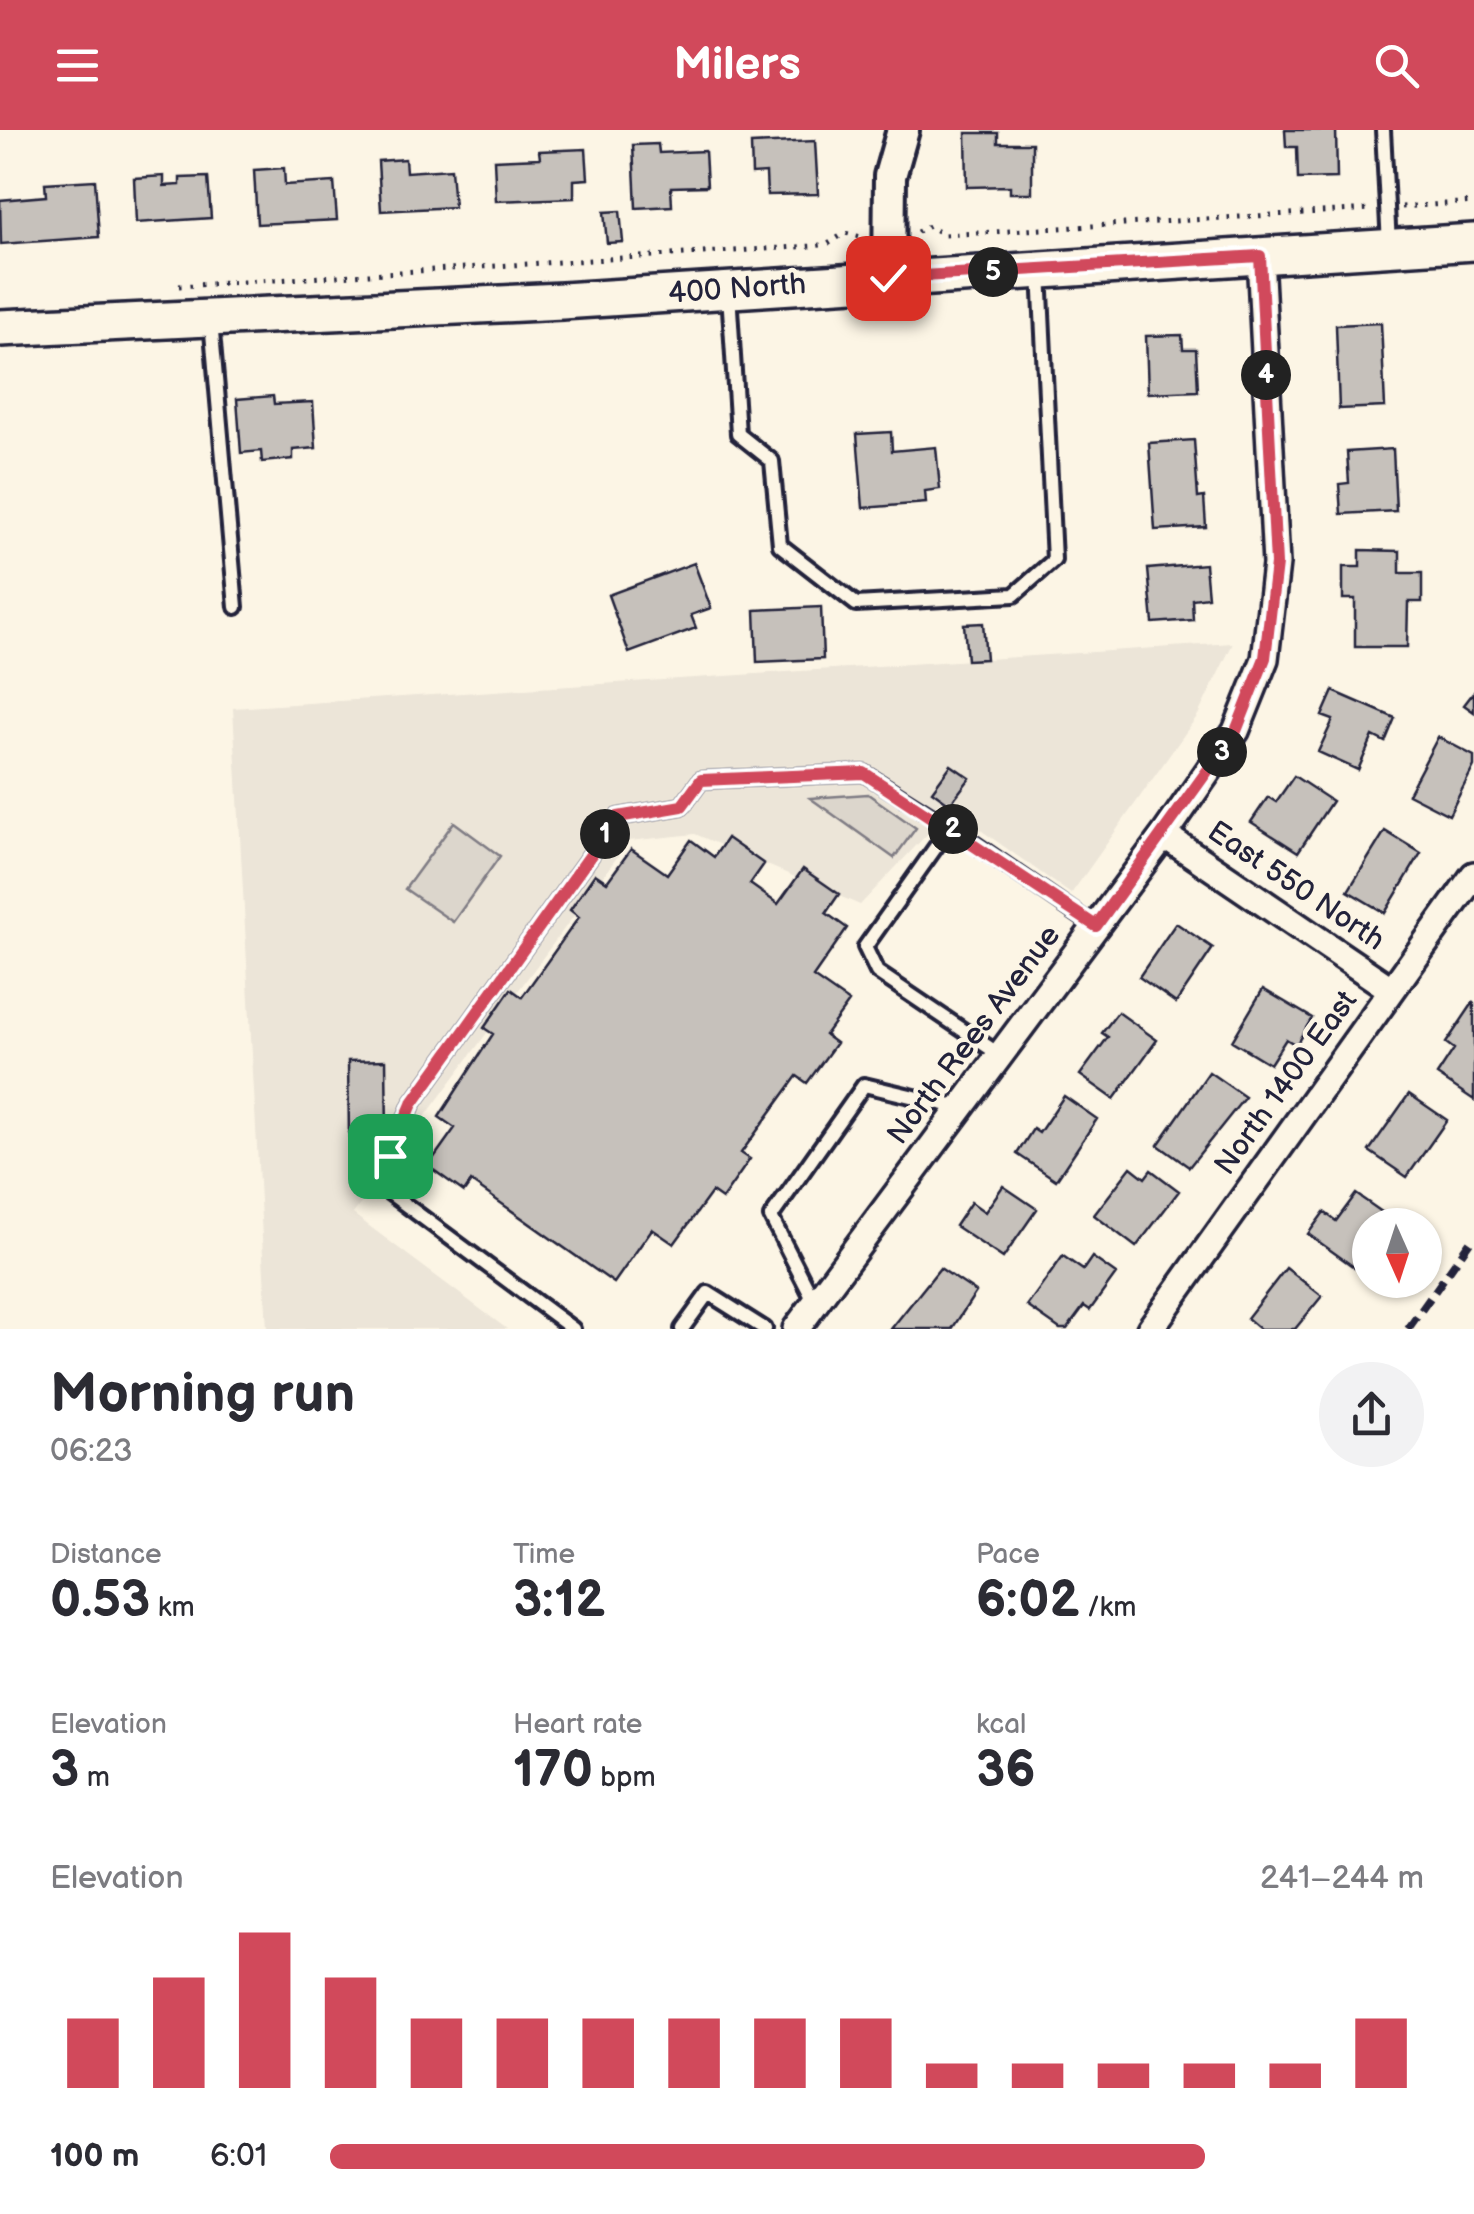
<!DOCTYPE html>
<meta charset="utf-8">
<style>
body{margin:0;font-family:"Balsamiq Sans",sans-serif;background:#f2f2f3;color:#2b2b33;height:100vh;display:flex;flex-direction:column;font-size:38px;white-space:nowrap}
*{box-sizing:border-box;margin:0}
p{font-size:32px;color:#7c7c81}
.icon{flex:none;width:55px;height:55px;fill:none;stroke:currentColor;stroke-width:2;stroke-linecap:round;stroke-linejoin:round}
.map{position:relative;height:1199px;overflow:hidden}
.sheet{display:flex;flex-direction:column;background:#fff;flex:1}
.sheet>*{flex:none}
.needle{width:65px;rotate:177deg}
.controls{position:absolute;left:1352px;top:1078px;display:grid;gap:20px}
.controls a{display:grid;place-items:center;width:90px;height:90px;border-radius:50%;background:#fff;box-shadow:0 2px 8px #0004;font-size:50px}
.pin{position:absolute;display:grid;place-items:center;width:85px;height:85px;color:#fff;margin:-42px;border-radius:20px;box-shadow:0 5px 15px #0006}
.km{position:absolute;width:50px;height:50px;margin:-25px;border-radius:50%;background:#222;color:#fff;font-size:28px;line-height:50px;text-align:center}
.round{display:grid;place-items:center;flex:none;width:105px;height:105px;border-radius:52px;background:#f2f2f3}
.headline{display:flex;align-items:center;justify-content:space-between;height:170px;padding:0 50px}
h1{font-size:55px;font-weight:800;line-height:75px}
.figures{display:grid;grid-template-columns:repeat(3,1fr);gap:15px;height:170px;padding:10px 50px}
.figures div{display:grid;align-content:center}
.figures b{font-size:50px;font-weight:800}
.figures small{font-size:28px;font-weight:400}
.figures p{font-size:28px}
.chart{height:280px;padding:20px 50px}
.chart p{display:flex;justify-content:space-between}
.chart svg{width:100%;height:180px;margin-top:10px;stroke:#d1495b;stroke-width:6}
ul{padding:0 50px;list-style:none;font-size:32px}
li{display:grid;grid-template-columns:160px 120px 1fr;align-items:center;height:75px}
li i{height:25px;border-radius:12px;background:#d1495b}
header{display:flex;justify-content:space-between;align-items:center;height:130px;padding:0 50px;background:#d1495b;color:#fff;font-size:45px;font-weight:800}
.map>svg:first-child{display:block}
</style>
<header><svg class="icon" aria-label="menu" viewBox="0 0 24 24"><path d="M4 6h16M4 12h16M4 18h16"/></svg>Milers<svg class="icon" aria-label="search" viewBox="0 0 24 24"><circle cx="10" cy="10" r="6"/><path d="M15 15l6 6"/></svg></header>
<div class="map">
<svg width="1474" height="1199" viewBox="0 0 1474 1199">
<rect width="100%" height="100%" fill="#fcf5e5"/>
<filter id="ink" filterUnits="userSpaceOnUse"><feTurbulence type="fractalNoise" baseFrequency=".01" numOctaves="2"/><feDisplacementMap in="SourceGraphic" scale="20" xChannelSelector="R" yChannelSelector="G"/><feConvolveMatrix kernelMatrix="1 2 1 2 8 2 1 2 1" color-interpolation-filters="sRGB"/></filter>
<g filter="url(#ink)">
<path fill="#ece5d8" d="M1233,513L1198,585L1071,764L951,679L860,775L695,704L629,711L353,1084L507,1199H267L233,578Z"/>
<path fill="#dcd6cc" stroke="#7f7c84" stroke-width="2.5" d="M868,664L916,698L894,728L810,668Z
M454,692L500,726L453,792L405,759Z"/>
<path fill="#c6c1bb" stroke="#22223b" stroke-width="2.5" d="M1285,0H1336L1337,48L1298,49L1297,17H1286Z
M966,3H998V13H1032V63H1010V56L967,57Z
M815,11L818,64L767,65L766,43L752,44L751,14Z
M658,14L659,23L705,21L707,56L671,57L672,76L636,78L633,15Z
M586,19L588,49L574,50V68L496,71L494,30L540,28L539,21Z
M405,29L406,42L451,39L454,77L381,81L378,31Z
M284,38L285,55L334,52L337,90L257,94L254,40Z
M164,46V56L180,55V48L208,47L211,88L136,93L134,48Z
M95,50L99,107L1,114L0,70L46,66L45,53Z
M620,81L623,112L607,113L604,82Z
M1381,193L1385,277L1339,279L1336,195Z
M1182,205L1183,219H1196L1198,261L1148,263L1146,206Z
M273,266L274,274L313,272L316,318L293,320V329L262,332L261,321L241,323L237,269Z
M891,302L892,321L936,317L940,359L925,361L926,373L863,378L857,304Z
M1194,310L1198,368L1204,367L1206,397L1155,400L1149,313Z
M1393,319L1396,381L1341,384L1339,354L1349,353L1347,322Z
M1360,420L1400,421V443H1422V472H1408L1407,517H1355V469H1343V437H1360Z
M694,433L711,478L691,485L696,498L629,523L608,465Z
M1205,434L1208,467L1192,469L1193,490L1153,493L1148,439Z
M821,477L823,529L757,532L755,480Z
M983,493L986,529L967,530L964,494Z
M1333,561L1395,588L1385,612L1373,606L1358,640L1318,622L1333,590L1322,586Z
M1474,562V582L1464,575Z
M1438,607L1474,626V636L1449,685L1408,664Z
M951,635L970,648L950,674L932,661Z
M1294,646L1332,671L1298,722L1251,692L1268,667L1276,672Z
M1385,701L1421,723L1385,783L1348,761Z
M727,708L764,734L750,754L778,774L803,739L839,764L826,783L847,798L813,847L849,872L825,905L836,913L807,953L797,946L741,1023L750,1029L722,1069L712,1062L674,1114L652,1099L614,1153L471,1052L464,1062L428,1036L455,998L439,987L493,904L484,898L511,859L522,867L579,787L570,780L595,744L607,752L631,719L667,744L691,710L714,727Z
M1176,793L1213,818L1176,873L1139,847Z
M1263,859L1312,888L1296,915L1286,909L1270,934L1232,911Z
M1473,873L1474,874V970L1437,945L1454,919L1446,913Z
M1118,882L1157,910L1114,969L1080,945L1108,907L1102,903Z
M386,930L387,1006L349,1007L348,931Z
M1209,942L1245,967L1189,1037L1158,1015Z
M1409,964L1447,990L1407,1047L1369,1021Z
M1064,966L1097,989L1056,1050L1017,1024L1033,999L1039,1003Z
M1131,1037L1145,1048L1151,1040L1179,1061L1136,1117L1094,1085Z
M1003,1056L1037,1079L1003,1128L955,1096L971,1072L985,1082Z
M1356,1064L1389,1087L1383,1095H1370V1138L1365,1145L1308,1104L1324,1082L1336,1091Z
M1063,1126L1083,1140L1092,1127L1116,1144L1090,1180L1084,1176L1067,1199H1060L1027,1176Z
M940,1138L976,1162L952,1199H891Z
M1286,1138L1322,1166L1295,1199H1260L1247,1188Z"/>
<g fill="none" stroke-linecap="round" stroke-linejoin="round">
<defs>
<path id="service" d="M1383,0L1389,115
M729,163L738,304L772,331L780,415L856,474L1014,465L1054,430L1040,142
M211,191L236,477
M1000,925L877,842L865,817L950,697L1096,797
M815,1173L771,1087L864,955L961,978
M573,1199L383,1058L390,1026L412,974L618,687L682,676L701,650L864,643L950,697
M682,1199L708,1163L765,1199"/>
<path id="minor" d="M1164,705L1392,860
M796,1199L1164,705L1236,601L1265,529L1276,434L1260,126
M1150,1199L1474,745"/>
<path id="tertiary" d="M889,148L890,46L903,0"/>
<path id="secondary" d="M0,198L562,171L1474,112"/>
</defs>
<use href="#service" stroke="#22223b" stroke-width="20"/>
<use href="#minor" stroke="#22223b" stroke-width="32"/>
<use href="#tertiary" stroke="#22223b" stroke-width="38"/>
<use href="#secondary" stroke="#22223b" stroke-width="42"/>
<path stroke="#22223b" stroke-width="5" stroke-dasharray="2.5 8" stroke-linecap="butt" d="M1402,77L1474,72
M917,102L929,96L944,105L1371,79
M179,156L813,116L828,114L845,103L861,107"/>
<use href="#service" stroke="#fcf5e5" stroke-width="12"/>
<use href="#minor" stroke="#fcf5e5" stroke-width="25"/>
<use href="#tertiary" stroke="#fcf5e5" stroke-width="30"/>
<use href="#secondary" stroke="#fcf5e5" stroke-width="35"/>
<path stroke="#22223b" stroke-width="8" stroke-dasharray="15 8" stroke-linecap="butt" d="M1408,1199L1474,1106"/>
</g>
</g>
<g fill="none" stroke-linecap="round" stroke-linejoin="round" filter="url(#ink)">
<defs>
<path id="route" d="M390,1026L412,974L618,687L682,676L701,650L864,643L1096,796L1236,601L1265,528L1276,434L1260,126L888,148"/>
</defs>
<use href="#route" stroke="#fff" stroke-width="20"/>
<use href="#route" stroke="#d1495b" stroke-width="12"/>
</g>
<g text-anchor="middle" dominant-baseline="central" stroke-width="9" stroke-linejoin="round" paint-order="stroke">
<g font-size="30" fill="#22223b" stroke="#fcf5e5">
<text transform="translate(737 159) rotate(-4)">400 North</text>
<text transform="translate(1296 756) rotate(34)">East 550 North</text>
<text transform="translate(974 905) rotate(-53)">North Rees Avenue</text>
<text transform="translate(1286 953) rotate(-54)">North 1400 East</text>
</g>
</g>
</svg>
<div class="controls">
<a><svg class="needle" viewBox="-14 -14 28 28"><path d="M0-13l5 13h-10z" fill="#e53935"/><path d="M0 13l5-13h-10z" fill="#7c7c81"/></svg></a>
</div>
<div class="pin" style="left:390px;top:1026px;background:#1e9e55"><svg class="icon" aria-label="arrive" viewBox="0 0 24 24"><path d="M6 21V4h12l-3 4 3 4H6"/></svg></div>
<div class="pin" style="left:888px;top:148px;background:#d93025"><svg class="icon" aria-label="check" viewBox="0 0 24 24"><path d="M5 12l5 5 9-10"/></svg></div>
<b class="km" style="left:605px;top:704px">1</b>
<b class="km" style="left:953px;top:699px">2</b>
<b class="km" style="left:1222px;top:622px">3</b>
<b class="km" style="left:1266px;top:245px">4</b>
<b class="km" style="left:993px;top:142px">5</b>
</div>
<section class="sheet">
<div class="headline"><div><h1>Morning run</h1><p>06:23</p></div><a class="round"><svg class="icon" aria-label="share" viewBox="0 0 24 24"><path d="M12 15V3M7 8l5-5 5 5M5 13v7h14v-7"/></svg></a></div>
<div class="figures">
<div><p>Distance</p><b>0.53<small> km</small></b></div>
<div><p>Time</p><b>3:12</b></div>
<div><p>Pace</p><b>6:02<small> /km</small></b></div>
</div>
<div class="figures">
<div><p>Elevation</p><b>3<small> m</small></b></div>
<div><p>Heart rate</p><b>170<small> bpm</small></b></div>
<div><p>kcal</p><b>36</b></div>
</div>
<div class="chart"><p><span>Elevation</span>241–244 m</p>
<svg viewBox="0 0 160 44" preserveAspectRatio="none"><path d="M5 44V27M15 44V17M25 44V6M35 44V17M45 44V27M55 44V27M65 44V27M75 44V27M85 44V27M95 44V27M105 44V38M115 44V38M125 44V38M135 44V38M145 44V38M155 44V27"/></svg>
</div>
<ul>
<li><b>100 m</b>6:01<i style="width:80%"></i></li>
</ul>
</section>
